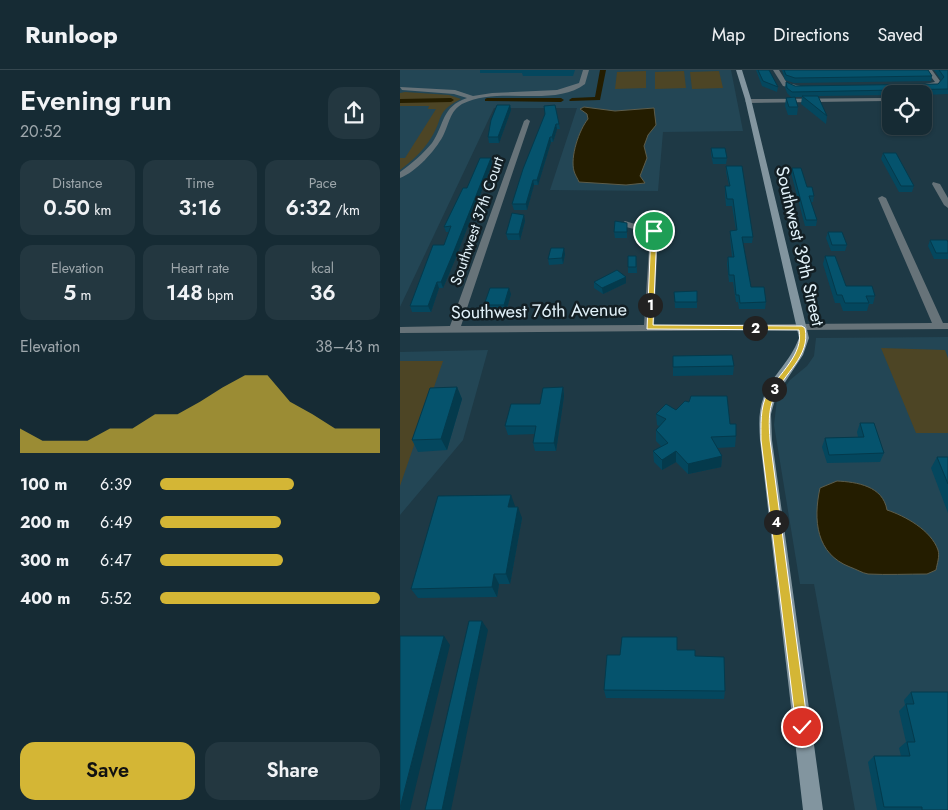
<!DOCTYPE html>
<meta charset="utf-8">
<style>
body{margin:0;font-family:Jost,sans-serif;background:#233740;color:#f1f3f6;height:100vh;display:flex;flex-direction:column;font-size:19px;white-space:nowrap}
*{box-sizing:border-box;margin:0}
p{font-size:16px;color:#9ea7ac}
.icon{flex:none;width:28px;height:28px;fill:none;stroke:currentColor;stroke-width:2;stroke-linecap:round;stroke-linejoin:round}
.map{position:relative;flex:1;overflow:hidden}
.details{display:flex;flex-direction:column;background:#162b34;width:400px}
.details>*{flex:none}
.tools{position:absolute;left:482px;top:15px;display:grid;gap:10px}
.tools a{display:grid;place-items:center;width:50px;height:50px;border-radius:10px;background:#162b34;box-shadow:0 1px 4px #0004,0 0 0 1px #35474f;font-size:25px}
.pin{position:absolute;display:grid;place-items:center;width:42px;height:42px;color:#fff;margin:-21px;border:2px solid #fff;border-radius:50%;box-shadow:0 1px 5px #0007}
.km{position:absolute;width:25px;height:25px;margin:-12px;border-radius:50%;background:#222;color:#fff;font-size:14px;line-height:25px;text-align:center}
.round{display:grid;place-items:center;flex:none;width:52px;height:52px;border-radius:15px;background:#233740}
.headline{display:flex;align-items:center;justify-content:space-between;height:85px;padding:0 20px}
h1{font-size:28px;font-weight:600;line-height:38px}
.metrics{display:grid;grid-template-columns:repeat(3,1fr);gap:8px;height:85px;padding:5px 20px}
.metrics div{display:grid;align-content:center;border-radius:12px;background:#233740;text-align:center}
.metrics b{font-size:21px;font-weight:600}
.metrics small{font-size:14px;font-weight:400}
.metrics p{font-size:14px}
.chart{height:140px;padding:10px 20px}
.chart p{display:flex;justify-content:space-between}
.chart svg{width:100%;height:90px;margin-top:5px;fill:#d4b635;opacity:.7}
.cta{display:flex;gap:10px;margin-top:auto;padding:10px 20px}
.cta a{flex:1;height:58px;border-radius:15px;background:#d4b635;color:#111;font-size:20px;font-weight:600;line-height:58px;text-align:center}
.cta a+a{background:#233740;color:#f1f3f6}
ul{padding:0 20px;list-style:none;font-size:16px}
li{display:grid;grid-template-columns:80px 60px 1fr;align-items:center;height:38px}
li i{height:12px;border-radius:6px;background:#d4b635}
header{display:flex;align-items:center;gap:30px;box-sizing:border-box;height:70px;padding:0 25px;background:#162b34;border-bottom:1px solid #35474f}
header strong{font-size:24px}
nav{display:flex;gap:28px;margin-inline-start:auto;font-size:18px}
main{display:flex;flex:1;min-height:0}
.map>svg:first-child{display:block}
</style>
<header>
<strong>Runloop</strong>
<nav><a>Map</a><a>Directions</a><a>Saved</a></nav>
</header>
<main>
<section class="details">
<div class="headline"><div><h1>Evening run</h1><p>20:52</p></div><a class="round"><svg class="icon" aria-label="share" viewBox="0 0 24 24"><path d="M12 15V3M7 8l5-5 5 5M5 13v7h14v-7"/></svg></a></div>
<div class="metrics">
<div><p>Distance</p><b>0.50<small> km</small></b></div>
<div><p>Time</p><b>3:16</b></div>
<div><p>Pace</p><b>6:32<small> /km</small></b></div>
</div>
<div class="metrics">
<div><p>Elevation</p><b>5<small> m</small></b></div>
<div><p>Heart rate</p><b>148<small> bpm</small></b></div>
<div><p>kcal</p><b>36</b></div>
</div>
<div class="chart"><p><span>Elevation</span>38–43 m</p>
<svg viewBox="0 0 160 44" preserveAspectRatio="none"><path d="M0 44V32L10 38L20 38L30 38L40 32L50 32L60 25L70 25L80 19L90 12L100 6L110 6L120 19L130 25L140 32L150 32L160 32V44z"/></svg>
</div>
<ul>
<li><b>100 m</b>6:39<i style="width:61%"></i></li>
<li><b>200 m</b>6:49<i style="width:55%"></i></li>
<li><b>300 m</b>6:47<i style="width:56%"></i></li>
<li><b>400 m</b>5:52<i style="width:100%"></i></li>
</ul>
<div class="cta"><a>Save</a><a>Share</a></div>
</section>
<div class="map">
<svg width="548" height="740" viewBox="0 0 548 740">
<rect width="100%" height="100%" fill="#1e3945"/>
<path fill="#234655" d="M0,0H331L343,61L263,62L258,121L150,120L177,38H94L0,237Z
M548,267V740H455L414,514H400L374,355L377,329L390,310L407,296L414,286L416,268Z
M88,280L63,370L0,445V282Z"/>
<path fill="#4d4525" d="M246,1V18L215,19L217,2Z
M284,1L286,18L255,19V2Z
M319,1L323,18L292,19L290,2Z
M5,22L49,25L61,29C35,42 44,48 31,68C23,81 12,91 0,100V88H5L36,39H28L29,36H0V23Z
M481,278L545,280L548,288V363H516Z
M0,291H43L0,416Z"/>
<path fill="#241d00" stroke="#5d5d4b" d="M184,37L215,41L254,38L256,55L248,65L244,76L247,88L240,106L245,113L226,115L179,112C178,109 175,105 174,101C170,87 179,60 188,49L187,44L180,39Z
M437,411C457,412 483,416 487,440C505,446 531,460 538,480C540,486 537,494 536,500L527,504C508,504 487,505 468,504C462,503 456,499 450,497C416,484 413,450 420,418Z"/>
<g fill="none" stroke-linecap="round" stroke-linejoin="round">
<path fill="#241d00" fill-rule="evenodd" d="M200,0H206L200,30L170,31L169,30L172,28L195,27Z
M87,28H161L164,30L161,32L85,31V29Z
M0,29L51,28L54,30L51,32L0,33Z"/>
<path fill="#677379" fill-rule="evenodd" d="M183,0H189L185,14C154,38 99,15 62,34C50,41 49,54 43,66C35,81 16,102 0,108V102C11,94 23,84 32,73C45,54 41,37 67,28L54,24L2,20L0,17L55,20L73,26L92,23L157,20L179,13Z
M373,0H379L387,13L405,17L396,19L383,16Z
M526,0H532L540,11L538,16L520,17V15L535,12Z
M484,28L487,30L486,31L348,33L345,31L348,29Z
M127,49L130,51L61,256L244,255L250,163L222,156L221,154L225,151L258,161L254,255L532,253L478,128L482,126L486,128L543,253H548V259L0,263V257L50,256L124,51Z
M533,112L540,114L548,128V138L544,135L532,114Z"/>
<path fill="#82959f" fill-rule="evenodd" d="M336,0H342L351,29L409,268L403,285L376,326L371,344L372,370L423,740H403L360,370C359,355 358,339 365,324C374,303 390,292 399,268L345,29Z"/>
</g>
<path fill="#04475e" d="M77,0H175L173,6H123L122,3H80V0Z
M356,0H369L378,17L377,22L362,16Z
M382,0H528L532,6L531,11L394,13L385,10Z
M534,0H548V24L524,25V24H491V25L418,26L427,46L426,54L401,34L402,27H395L398,37L397,45H388L385,36L386,28L391,27L387,23L385,17L386,12L395,16L538,14L541,10Z
M110,35L111,40L99,73H89L88,67Z
M145,44L159,54L160,59H157L153,72H151L138,115H134L127,140H114L112,134Z
M311,78L327,88L326,94H313L311,84Z
M483,83L514,116L512,122H499L481,89Z
M92,94L54,192L43,218H39L31,242H12L10,236L44,175L49,162H46L44,157L67,118Z
M326,96L353,167L352,173H343L351,217L366,232L365,239H339L338,232H336L333,212H329L327,194L328,187H332L330,167V161L336,160L332,136H326L325,123V116H329L326,102Z
M392,98L414,126L413,132H411L417,150L416,156H405L391,103Z
M125,151L120,170H108L106,164Z
M227,153V168H215L214,162Z
M428,162L447,175L445,181H431L426,168Z
M530,170L548,172V189H534L528,176Z
M165,184L163,194L149,195L148,189Z
M236,186L237,203H228V197Z
M425,186L446,216L475,226L473,234H469L467,241H443L440,233H435L423,194Z
M194,212L226,213L203,224L194,218Z
M274,222L297,232V238H275Z
M111,224L106,241H86L84,235Z
M273,286L334,296L333,305L273,306Z
M57,317L62,329L47,380L18,382L12,370Z
M163,317L164,326L156,381H135L133,373L135,364L108,365L105,356L140,334Z
M276,340L330,354L336,366L335,377L317,378L322,386L321,397L288,404L276,392L262,400L254,392L253,381L261,376L256,371V360L259,356L257,355L256,344Z
M460,353L484,383L480,392L427,393L422,377L425,368L458,367L457,362Z
M537,387H548V443L531,398Z
M115,436L114,437L122,448L110,514H99L97,527L18,528L11,519Z
M277,580L295,586L325,621L324,629L206,628L204,620L220,585Z
M511,622L548,740H477L468,692L474,686H501L499,678L506,672L499,641L505,635L504,630Z"/>
<path fill="#043a4c" d="M110,35L111,40L99,73L98,67Z
M156,54L157,59L153,72L152,67Z
M150,67L151,72L138,115L137,110Z
M91,88L92,94L54,192L43,218L41,212Z
M133,110L134,115L127,140L126,134Z
M124,145L125,151L120,170L119,164Z
M164,178L165,184L163,194L162,188Z
M226,207V213L203,224L202,218Z
M37,212L39,218L31,242L28,236Z
M109,218L111,224L106,241L104,235Z
M57,317L62,329L47,380L41,369Z
M163,317L164,326L156,381L154,373Z
M276,381V392L262,400V390Z
M322,386L321,397L288,404V394Z
M111,425L115,436L112,448L108,437Z
M118,437L122,448L110,514L106,504Z
M94,504L99,514L97,527L92,517Z
M82,551L88,560L51,740H42Z
M44,566L50,575L10,740H0Z"/>
<path fill="#05536d" stroke="#043a4c" d="M358,0H369L378,17L363,11Z
M384,0H528L532,6L395,8L386,5Z
M539,0H548V19L392,22L387,18L386,12L395,16L538,14L544,7Z
M402,26H418L427,46Z
M395,27L398,37H389L386,28Z
M97,35H110L98,67H88L91,50Z
M155,35L159,54H156L152,67H150L137,110H133L126,134H112L123,99L145,44L144,36Z
M311,78H325L327,88H313Z
M483,83H496L514,116H501Z
M80,88H91L52,186L41,212H37L28,236H10L33,175H44L51,156L44,157L63,118H67Z
M326,96H342L353,167H342L351,217H364L366,232L340,233L339,225H336L334,205H329L328,187H334L330,161L337,160L333,129H327L325,116H330Z
M392,98H401L407,117H412L414,126H409L417,150H406Z
M112,143L124,145L119,164H106Z
M215,151L227,153V162H214Z
M428,162H442L447,175H432Z
M530,170H547L548,172V183H536Z
M151,178H164L162,188L148,189Z
M228,186H236V197H228Z
M425,186H435L446,216H472L475,226H466L469,233H445L442,225H437Z
M217,200L226,207L202,218L194,212Z
M90,218H109L104,235H84Z
M297,221V232H275L274,222Z
M332,285L334,296L273,297V286Z
M57,317L41,369L12,370L30,318Z
M163,317L154,373H133L136,356H105L111,334H140L143,318Z
M291,326H327L330,354H336V366L311,367L322,386L288,394L276,381L262,390L253,381L268,373L256,360L266,349L256,344L266,334L276,340L285,331L289,332Z
M460,353H474L484,383L429,385L425,368L464,367Z
M537,387H548V414Z
M111,425L108,437H118L106,504H94L92,517L11,519L38,426Z
M69,551H82L42,740H25Z
M0,566H44L0,738Z
M222,567H277V580H295V586L324,587L325,621L204,620L207,585H220Z
M511,622H548V740H522V737H484L474,686H510L507,672H515L506,634H514Z"/>
<path fill="#d4b635" stroke="#fff" d="M254,159L257,161L253,255L402,256L405,258C411,287 383,303 374,327C368,341 369,355 370,370L408,657L406,661L402,663L398,661L396,657L361,370C361,355 360,338 367,324C378,304 404,285 399,260L247,259L251,161Z"/>
<g text-anchor="middle" dominant-baseline="central" stroke-width="5" stroke-linejoin="round" paint-order="stroke">
<g font-size="15" fill="#e2f2fa" stroke="#131f24">
<text transform="translate(77 151) rotate(-71)">Southwest 37th Court</text>
</g>
<g font-size="18" fill="#e2f2fa" stroke="#131f24">
<text transform="translate(400 176) rotate(77)">Southwest 39th Street</text>
<text transform="translate(139 241) rotate(-1)">Southwest 76th Avenue</text>
</g>
</g>
</svg>
<div class="tools">
<a><svg class="icon" aria-label="locate" viewBox="0 0 24 24"><circle cx="12" cy="12" r="6"/><path d="M12 2v4M12 18v4M2 12h4M18 12h4"/></svg></a>
</div>
<div class="pin" style="left:254px;top:161px;background:#1e9e55"><svg class="icon" aria-label="arrive" viewBox="0 0 24 24"><path d="M6 21V4h12l-3 4 3 4H6"/></svg></div>
<div class="pin" style="left:402px;top:657px;background:#d93025"><svg class="icon" aria-label="check" viewBox="0 0 24 24"><path d="M5 12l5 5 9-10"/></svg></div>
<b class="km" style="left:250px;top:235px">1</b>
<b class="km" style="left:355px;top:258px">2</b>
<b class="km" style="left:374px;top:319px">3</b>
<b class="km" style="left:376px;top:452px">4</b>
</div>
</main>
